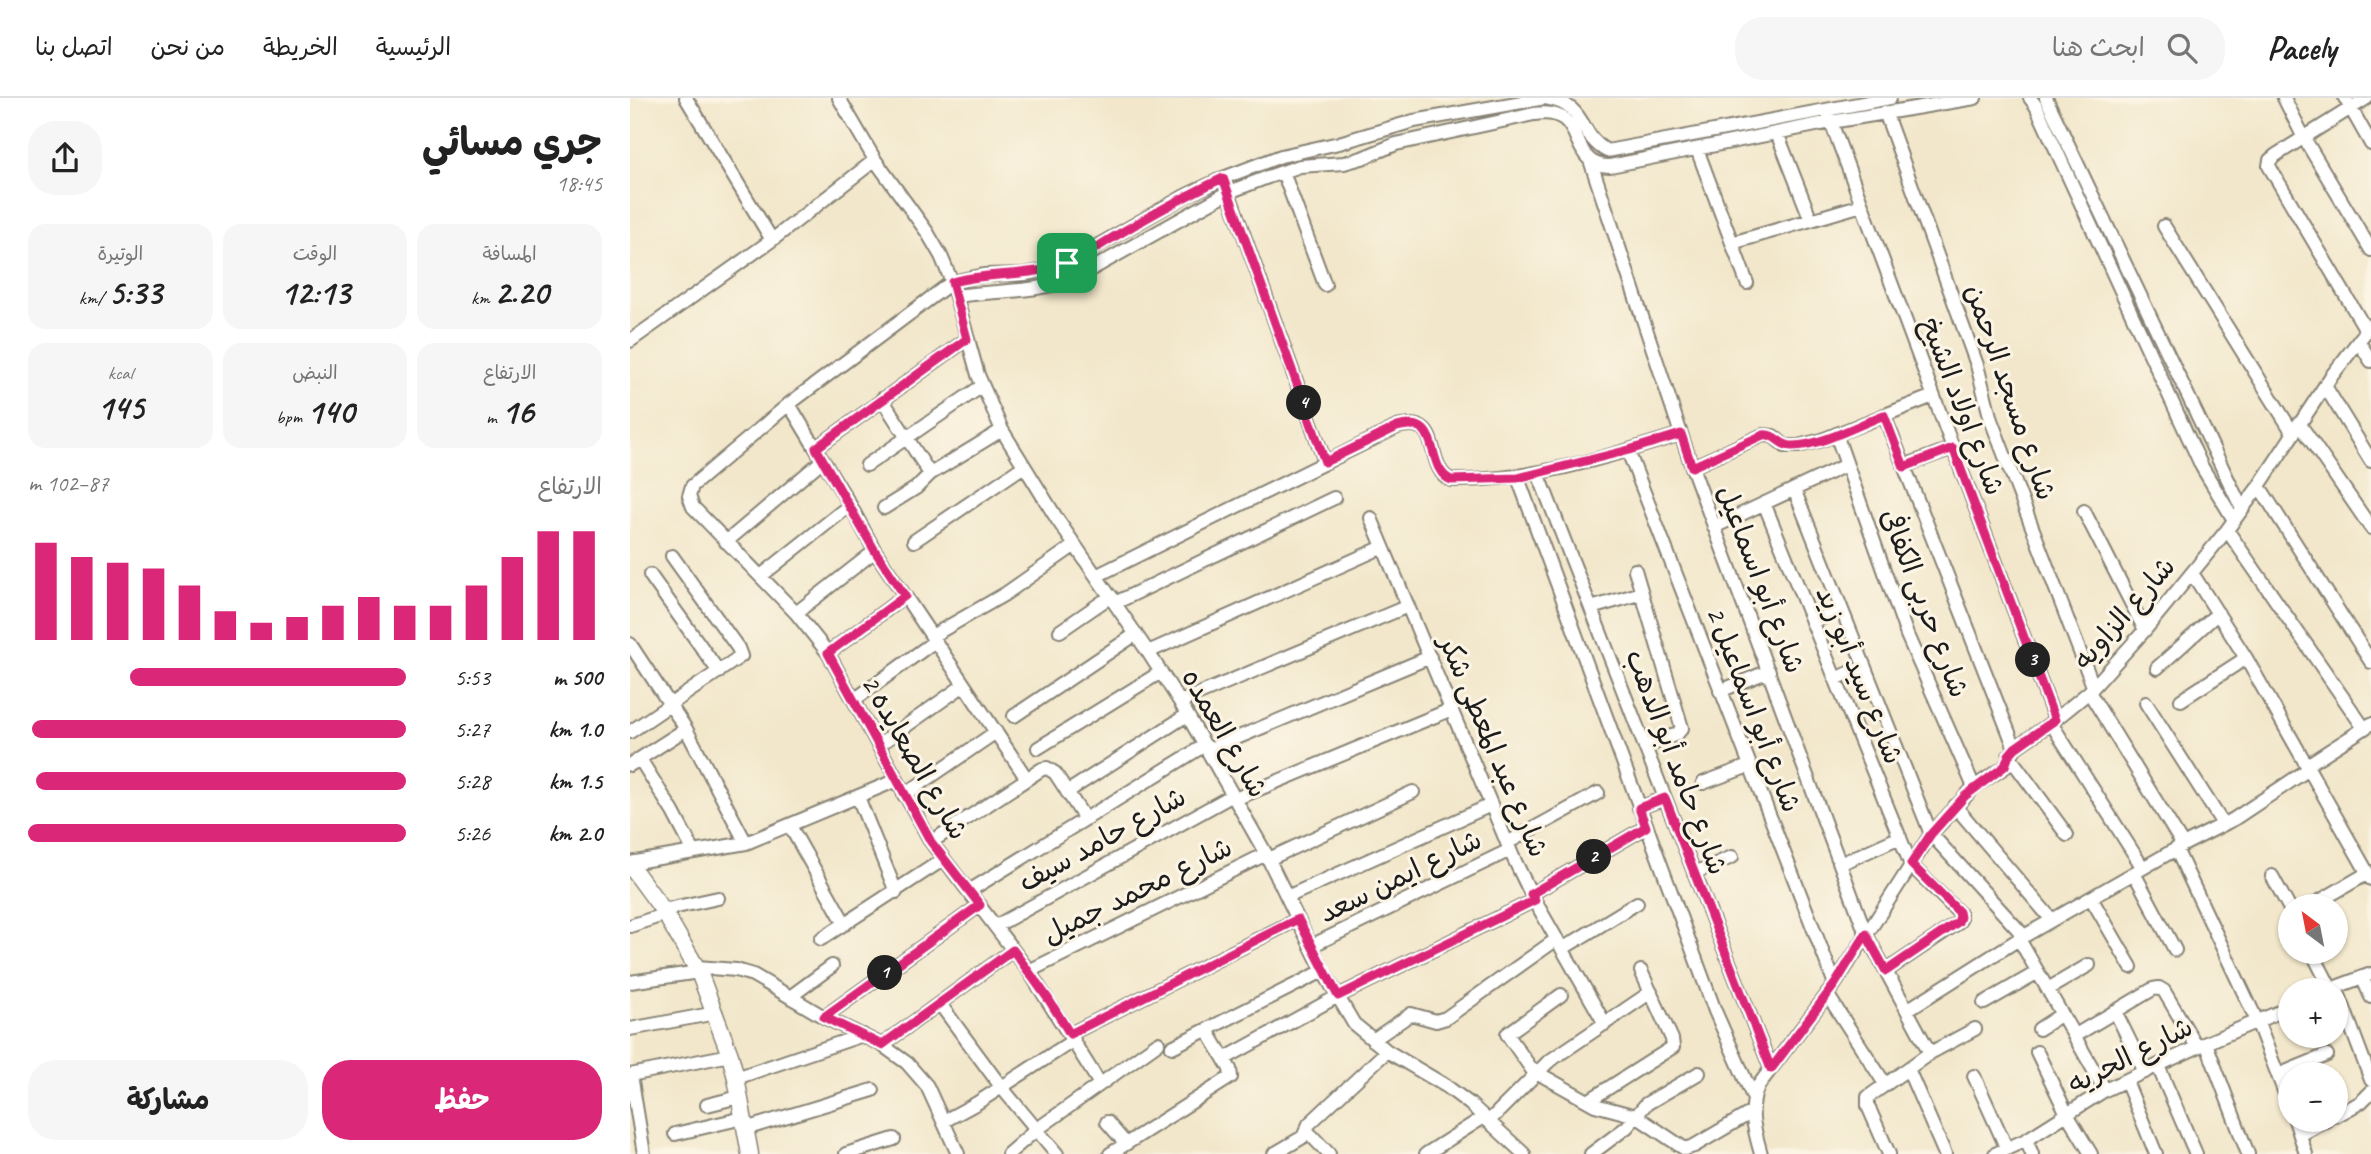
<!DOCTYPE html>
<html lang="ar">
<meta charset="utf-8">
<style>
body{margin:0;font-family:Caveat,"Playpen Sans Arabic",sans-serif;background:#f6f6f6;color:#222;direction:rtl;height:100vh;display:flex;flex-direction:column;font-size:26px;white-space:nowrap}
*{box-sizing:border-box;margin:0}
p{font-size:23px;color:#767676}
.icon{flex:none;width:38px;height:38px;fill:none;stroke:currentColor;stroke-width:2;stroke-linecap:round;stroke-linejoin:round}
.map{position:relative;flex:1;overflow:hidden;direction:ltr}
.drawer{display:flex;flex-direction:column;background:#fff;width:630px}
.drawer>*{flex:none}
.needle{width:46px;rotate:328deg}
.controls{position:absolute;left:1648px;top:796px;display:grid;gap:14px}
.controls a{display:grid;place-items:center;width:70px;height:70px;border-radius:50%;background:#fff;box-shadow:0 2px 5px #0004;font-size:35px}
.pin{position:absolute;display:grid;place-items:center;width:60px;height:60px;color:#fff;margin:-30px;border-radius:14px;box-shadow:0 4px 10px #0006}
.km{position:absolute;width:35px;height:35px;margin:-18px;border-radius:50%;background:#222;color:#fff;font-size:19px;line-height:35px;text-align:center}
.round{display:grid;place-items:center;flex:none;width:74px;height:74px;border-radius:28px;background:#f6f6f6}
.head{display:flex;align-items:center;justify-content:space-between;height:119px;padding:0 28px}
h1{font-size:38px;font-weight:700;line-height:52px}
.stats{display:grid;grid-template-columns:repeat(3,1fr);gap:10px;height:119px;padding:7px 28px}
.stats div{display:grid;align-content:center;border-radius:18px;background:#f6f6f6;text-align:center}
.stats b{font-size:35px;font-weight:700}
.stats small{font-size:19px;font-weight:400}
.stats p{font-size:19px}
.chart{height:196px;padding:14px 28px}
.chart p{display:flex;justify-content:space-between}
.chart svg{width:100%;height:126px;margin-top:7px;stroke:#db2777;stroke-width:6}
.primary-button{display:flex;gap:14px;margin-top:auto;padding:14px 28px}
.primary-button a{flex:1;height:80px;border-radius:28px;background:#db2777;color:#fff;font-size:28px;font-weight:700;line-height:80px;text-align:center}
.primary-button a+a{background:#f6f6f6;color:#222}
ul{padding:0 28px;list-style:none;font-size:23px}
li{display:grid;grid-template-columns:112px 84px 1fr;align-items:center;height:52px}
li i{height:18px;border-radius:9px;background:#db2777}
header{display:flex;align-items:center;gap:42px;box-sizing:border-box;height:98px;padding:0 35px;background:#fff;border-bottom:2px solid #e0e0e0}
header strong{font-size:33px}
nav{display:flex;gap:38px;margin-inline-start:auto;font-size:24px}
.search{width:490px;height:63px;background:#f6f6f6;display:flex;align-items:center;gap:18px;box-sizing:border-box;padding:0 24px;border-radius:28px;color:#767676;font-size:26px}
main{display:flex;flex:1;min-height:0}
.map>svg:first-child{display:block}
</style>
<header>
<strong>Pacely</strong>
<div class="search"><svg class="icon" aria-label="search" viewBox="0 0 24 24"><circle cx="10" cy="10" r="6"/><path d="M15 15l6 6"/></svg>ابحث هنا</div>
<nav><a>الرئيسية</a><a>الخريطة</a><a>من نحن</a><a>اتصل بنا</a></nav>
</header>
<main>
<div class="map">
<svg width="1741" height="1056" viewBox="0 0 1741 1056">
<rect width="100%" height="100%" fill="#fcf5e5"/>
<filter id="ink" filterUnits="userSpaceOnUse"><feTurbulence type="fractalNoise" baseFrequency=".0143" numOctaves="2"/><feDisplacementMap in="SourceGraphic" scale="14" xChannelSelector="R" yChannelSelector="G"/><feConvolveMatrix kernelMatrix="1 2 1 2 8 2 1 2 1" color-interpolation-filters="sRGB"/></filter>
<filter id="wash" filterUnits="userSpaceOnUse"><feTurbulence type="fractalNoise" baseFrequency=".00686" numOctaves="4" result="noise"/><feDisplacementMap in="SourceGraphic" scale="28" xChannelSelector="R" yChannelSelector="G"/><feGaussianBlur stdDeviation="1.57" result="paint"/><feColorMatrix in="noise" values="0 0 0 0 0 0 0 0 0 0 0 0 0 0 0 0 0 1.4 0 .05"/><feComposite in="paint" operator="in"/></filter>
<g filter="url(#wash)">
<rect width="100%" height="100%" fill="#f2e7cb"/>
</g>
<g filter="url(#ink)">
<g fill="none" stroke-linecap="round" stroke-linejoin="round">
<defs>
<path id="minor" d="M56,0L142,142
M209,0L245,62L297,134L311,158L322,184L348,277L372,332L427,421L518,554L550,604L636,756L693,873L724,926L757,953L816,988L840,1006L894,1056
M1400,0L1406,8L1572,369L1604,422
M1416,0L1612,411
M1654,0L1674,40L1741,152
M1715,0L1741,46
M1255,14L1347,267L1361,322L1463,588
M1198,16L1425,622
M1147,35L1181,122
M1067,51L1117,185
M960,62L1062,369L1236,836L1300,955
M653,74L695,187
M597,90L695,364
M1534,128L1663,335
M1102,145L1232,107
M326,198C368,192 403,195 444,181L599,94L638,79L670,68L714,65L732,60L766,46L904,16C960,7 935,69 980,68L1201,24L1345,0
M1736,232L1639,68L1640,62L1646,57L1737,0
M0,243L142,142L245,62
M1729,244L1741,263
M1695,288L1741,363
M252,301L300,376
M159,306L220,407L245,453L397,681
M1254,317L1385,650
M1669,325L1741,430
M1206,336L1277,537L1344,689
M186,350L337,241
M998,353L1205,886
M237,367L352,288
M1274,368L1323,350
M1062,369L1133,337L1143,338L1155,348H1168L1192,342L1303,298
M908,375L1141,971
M888,380L1085,913L1123,999
M1629,388L1741,564
M1164,391L1301,736L1394,838
M1134,405L1281,767L1330,816V822L1326,826L1256,873
M254,410L286,390L300,376L372,332
M1454,413L1515,532
M741,420L883,759L901,796L975,926
M1084,429L1216,367
M1597,432L1734,630
M284,443L394,368
M96,444L193,362
M1005,472L1052,630L1047,636L1015,649
M1562,475L1616,560L1741,781
M20,477L89,574
M131,478L220,407
M466,478L767,329C815,316 793,369 821,382C900,384 977,359 1051,336
M485,505L704,400
M961,510L1012,495
M166,515L245,453
M1182,524L1211,512
M430,533L481,498
M302,538L375,496L445,447
M0,546L56,631L116,745
M518,554L753,449
M198,555L275,498
M1527,570L1588,515
M1205,581L1233,569
M1090,593L1139,573
M1459,594L1553,747
M224,602L305,543
M1551,602L1616,560
M550,604L778,508
M1516,605L1593,726
M384,618L506,536
M1421,625L1513,770
M0,634L111,558L108,550L42,458
M249,647L334,587
M408,650L531,574
M578,652L800,559
M1379,658L1437,737
M10,661L43,714L64,754
M0,667L56,631
M1677,667L1741,626
M1073,685L1119,668
M437,694L557,617
M274,697L366,634
M228,699L266,794
M605,701L822,611
M1325,708L1422,822
M1009,710L1035,700
M160,728L215,826
M301,744L412,671L417,670L425,675L455,721
M877,745L968,695
M1546,751L1627,923L1661,1011
M639,761L783,694
M0,765L116,745L267,682
M1210,766L1270,739
M1064,775L1102,759
M1504,775L1545,852
M1642,778L1661,813
M339,793L575,647
M901,796L1016,729
M657,799L861,707
M1461,800L1501,869
M1688,804L1738,775
M33,812L88,800
M0,828L36,816
M366,828L603,697
M191,841L314,761
M1389,841L1475,992
M681,848L880,752
M932,851L1007,805
M1682,854L1701,891
M67,869L106,872L123,877L194,919L252,947L277,965L297,988L328,1056
M399,873L636,756
M1732,879L1741,899
M0,884L69,874
M1706,889L1741,982
M1418,891L1459,867
M1698,892L1741,876
M1197,896L1255,986
M160,899L202,868
M1354,905L1408,874
M310,906L372,990L427,1056
M1277,912L1389,841L1553,747L1604,721L1679,671
M1485,913L1515,974
M194,919L350,807
M0,931L86,915
M1409,931L1432,916
M440,936L668,821
M1444,938L1523,891L1529,890L1534,893L1567,949
M743,942L781,916L806,923L816,920L927,841
M1576,945L1618,1056
M252,947L383,852
M542,949L693,873
M1407,954L1437,1016L1461,1056
M594,961L708,898L905,802
M1528,968L1566,1056
M1278,971L1315,1056
M906,974L965,1007L1006,1018L1055,1051L1064,1048L1122,1014
M905,976L877,936L931,897
M0,977L100,957
M1,977L14,1056
M1648,977L1697,957
M1344,978L1377,1051
M106,980L233,937
M1496,983L1526,1056
M470,986L399,873L301,744L198,555L166,515L63,409L59,398L62,388L159,306L322,184L354,177L393,176L415,172L437,165L555,98L593,80L651,58L709,45L784,23L915,0C959,7 947,37 977,53L1260,0
M958,1003L1043,949L1042,941L1011,873
M77,1007L109,999
M1706,1018L1731,1004L1741,994
M1665,1022L1676,1056
M314,1023L347,1005L444,942
M859,1023L918,964L1021,894
M477,1024L496,1046
M115,1031L243,992
M676,1032L699,1056
M45,1036L113,1020
M1670,1037L1698,1022
M1396,1042L1402,1056
M216,1056L264,1041
M378,1056L406,1032L528,945
M480,1056L601,979L600,971L577,932
M644,1056L673,1039L679,1026L757,953
M796,1056L854,1019
M961,1056L997,1029L1016,1006L1069,975
M1131,1056C1124,1031 1118,1012 1128,988L1205,886L1301,736L1344,689L1375,669L1385,650L1421,625L1459,594L1515,532L1597,432L1629,388L1700,280L1741,227
M1259,1056L1238,1008V999L1300,955L1345,931
M1365,1056L1396,1042L1475,992L1576,945L1661,909"/>
<path id="tertiary" d="M0,767L33,812L69,874L100,957L106,980L120,1056"/>
</defs>
<use href="#minor" stroke="#878274" stroke-width="16"/>
<use href="#tertiary" stroke="#878274" stroke-width="19"/>
<use href="#minor" stroke="#fff" stroke-width="12"/>
<use href="#tertiary" stroke="#fff" stroke-width="16"/>
</g>
</g>
<g fill="none" stroke-linecap="round" stroke-linejoin="round" filter="url(#ink)">
<defs>
<path id="route" d="M593,80L695,364L767,329C814,316 793,369 821,382L888,380L999,352L1051,336L1062,369L1133,337C1146,335 1150,349 1163,348C1190,348 1228,327 1254,317L1274,369L1323,350L1425,622L1385,650L1379,657L1375,668L1335,698L1301,736L1281,766L1329,814L1330,819L1328,824L1256,873L1236,836L1205,886L1141,971L1035,700L1009,710L1016,729L901,796L905,802L708,898L668,821L440,936L419,902L383,852L252,947L194,919L350,807L301,744L198,555L275,498L245,453L186,350L337,241L322,184C359,174 396,179 432,167C452,160 471,146 489,136C523,116 557,97 593,80Z"/>
</defs>
<use href="#route" stroke="#fff" stroke-width="14"/>
<use href="#route" stroke="#db2777" stroke-width="9"/>
</g>
<g text-anchor="middle" dominant-baseline="central" stroke-width="6" stroke-linejoin="round" paint-order="stroke">
<g font-size="28" fill="#1c1c1c" stroke="#fcf5e5">
<text transform="translate(1381 294) rotate(71)">شارع مسجد الرحمن</text>
<text transform="translate(1333 308) rotate(69)">شارع اولاد الشيخ</text>
<text transform="translate(1131 481) rotate(69)">شارع أبو اسماعيل</text>
<text transform="translate(1295 505) rotate(69)">شارع حربى الكفافى</text>
<text transform="translate(1494 515) rotate(-49)">شارع الزاويه</text>
<text transform="translate(1230 577) rotate(68)">شارع سيد أبو زيد</text>
<text transform="translate(1124 611) rotate(69)">شارع أبو اسماعيل 2</text>
<text transform="translate(595 635) rotate(60)">شارع العمده</text>
<text transform="translate(864 648) rotate(67)">شارع عبد المعطى شكر</text>
<text transform="translate(285 659) rotate(60)">شارع الصعايده 2</text>
<text transform="translate(1047 664) rotate(69)">شارع حامد أبو الدهب</text>
<text transform="translate(472 741) rotate(-29)">شارع حامد سيف</text>
<text transform="translate(770 778) rotate(-26)">شارع ايمن سعد</text>
<text transform="translate(507 792) rotate(-26)">شارع محمد جميل</text>
<text transform="translate(1500 957) rotate(-27)">شارع الحريه</text>
</g>
</g>
</svg>
<div class="controls">
<a><svg class="needle" viewBox="-14 -14 28 28"><path d="M0-13l5 13h-10z" fill="#e53935"/><path d="M0 13l5-13h-10z" fill="#767676"/></svg></a>
<a>+</a>
<a>−</a>
</div>
<div class="pin" style="left:437px;top:165px;background:#1e9e55"><svg class="icon" aria-label="arrive" viewBox="0 0 24 24"><path d="M6 21V4h12l-3 4 3 4H6"/></svg></div>
<b class="km" style="left:255px;top:875px">1</b>
<b class="km" style="left:964px;top:759px">2</b>
<b class="km" style="left:1403px;top:562px">3</b>
<b class="km" style="left:674px;top:305px">4</b>
</div>
<section class="drawer">
<div class="head"><div><h1>جري مسائي</h1><p>18:45</p></div><a class="round"><svg class="icon" aria-label="share" viewBox="0 0 24 24"><path d="M12 15V3M7 8l5-5 5 5M5 13v7h14v-7"/></svg></a></div>
<div class="stats">
<div><p>المسافة</p><b>2.20<small> km</small></b></div>
<div><p>الوقت</p><b>12:13</b></div>
<div><p>الوتيرة</p><b>5:33<small> /km</small></b></div>
</div>
<div class="stats">
<div><p>الارتفاع</p><b>16<small> m</small></b></div>
<div><p>النبض</p><b>140<small> bpm</small></b></div>
<div><p>kcal</p><b>145</b></div>
</div>
<div class="chart"><p><span>الارتفاع</span>87–102 m</p>
<svg viewBox="0 0 160 44" preserveAspectRatio="none"><path d="M5 44V10M15 44V15M25 44V17M35 44V19M45 44V25M55 44V34M65 44V38M75 44V36M85 44V32M95 44V29M105 44V32M115 44V32M125 44V25M135 44V15M145 44V6M155 44V6"/></svg>
</div>
<ul>
<li><b>500 m</b>5:53<i style="width:73%"></i></li>
<li><b>1.0 km</b>5:27<i style="width:99%"></i></li>
<li><b>1.5 km</b>5:28<i style="width:98%"></i></li>
<li><b>2.0 km</b>5:26<i style="width:100%"></i></li>
</ul>
<div class="primary-button"><a>حفظ</a><a>مشاركة</a></div>
</section>
</main>
